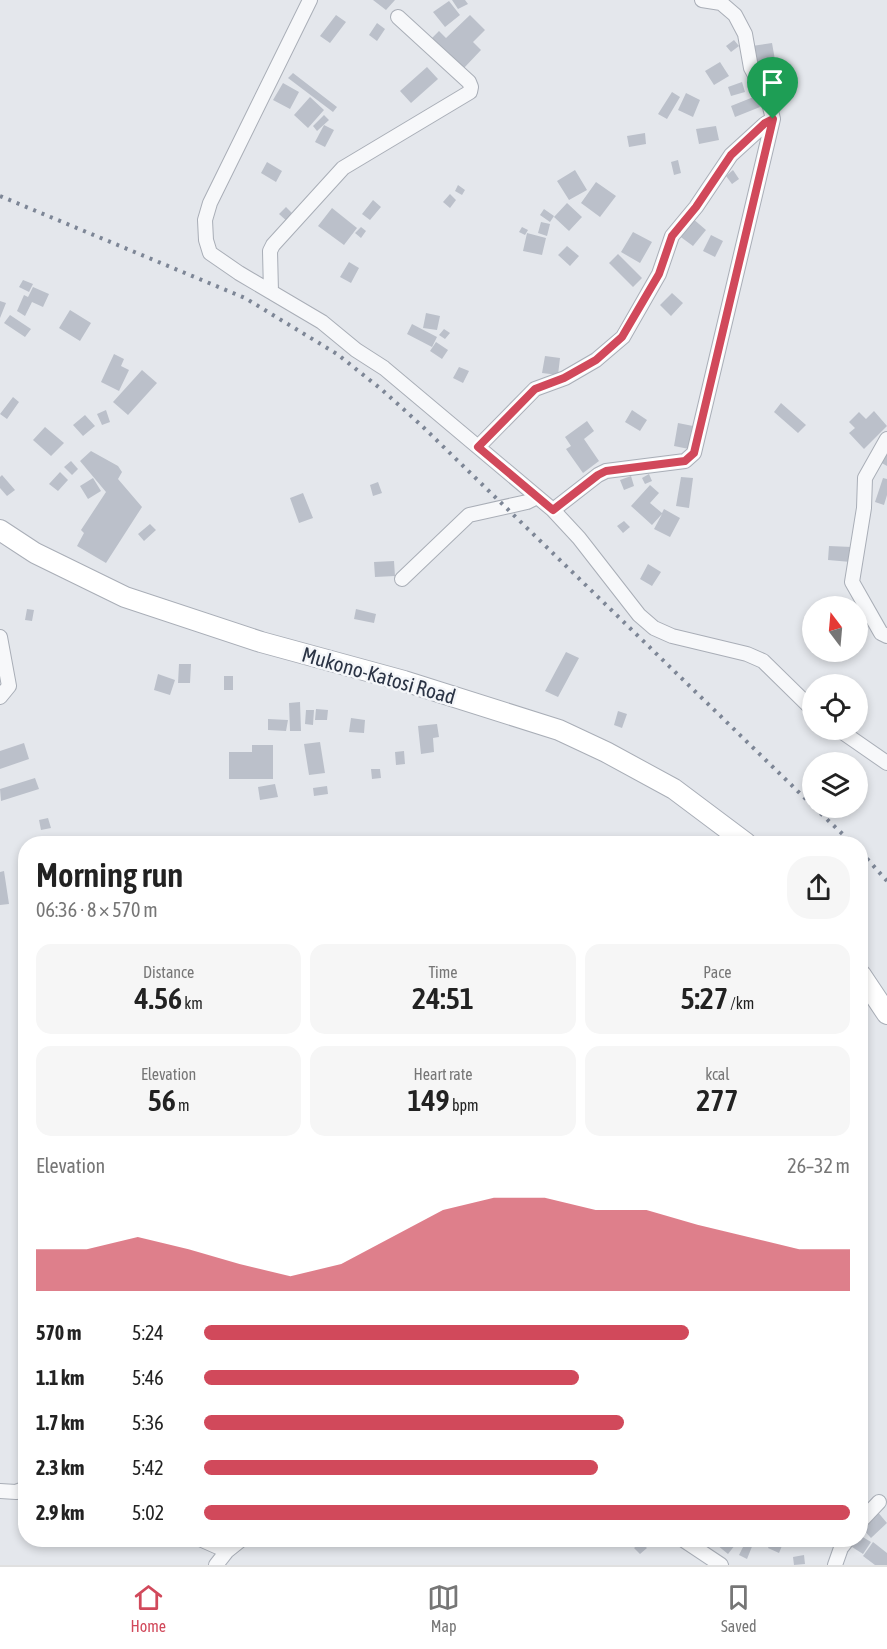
<!DOCTYPE html>
<meta charset="utf-8">
<style>
body{margin:0;font-family:"Asap Condensed",sans-serif;background:#f6f6f6;color:#222;height:100vh;display:flex;flex-direction:column;font-size:22px;white-space:nowrap}
*{box-sizing:border-box;margin:0}
p{font-size:20px;color:#767676}
.icon{flex:none;width:33px;height:33px;fill:none;stroke:currentColor;stroke-width:2;stroke-linecap:round;stroke-linejoin:round}
.map{position:relative;flex:1;overflow:hidden}
.sheet{position:absolute;left:18px;top:836px;width:850px;height:711px;display:flex;flex-direction:column;background:#fff;border-radius:24px;box-shadow:0 3px 9px #0003}
.sheet>*{flex:none}
.needle{width:39px;rotate:344deg}
.buttons{position:absolute;left:802px;top:596px;display:grid;gap:12px}
.buttons a{display:grid;place-items:center;width:66px;height:66px;border-radius:50%;background:#fff;box-shadow:0 3px 9px #0003;font-size:30px}
.pin{position:absolute;display:grid;place-items:center;width:51px;height:51px;color:#fff;margin:-62px -26px;border-radius:50% 50% 50% 0;rotate:-45deg;box-shadow:0 0 6px #0007}
.pin .icon{rotate:45deg}
.round{display:grid;place-items:center;flex:none;width:63px;height:63px;border-radius:24px;background:#f6f6f6}
.summary{display:flex;align-items:center;justify-content:space-between;height:102px;padding:0 18px}
h1{font-size:33px;font-weight:600;line-height:45px}
.metrics{display:grid;grid-template-columns:repeat(3,1fr);gap:9px;height:102px;padding:6px 18px}
.metrics div{display:grid;align-content:center;border-radius:15px;background:#f6f6f6;text-align:center}
.metrics b{font-size:30px;font-weight:600}
.metrics small{font-size:16px;font-weight:400}
.metrics p{font-size:16px}
.chart{height:168px;padding:12px 18px}
.chart p{display:flex;justify-content:space-between}
.chart svg{width:100%;height:108px;margin-top:6px;fill:#d1495b;opacity:.7}
ul{padding:0 18px;list-style:none;font-size:20px}
li{display:grid;grid-template-columns:96px 72px 1fr;align-items:center;height:45px}
li i{height:15px;border-radius:8px;background:#d1495b}
.dock{display:flex;justify-content:space-around;align-items:center;height:84px;border-top:2px solid #e0e0e0;background:#fff;font-size:16px;color:#767676}
.dock a{display:grid;justify-items:center;gap:3px}
.dock .active{color:#d1495b}
.map>svg:first-child{display:block}
</style>
<div class="map">
<svg width="887" height="1565" viewBox="0 0 887 1565">
<rect width="100%" height="100%" fill="#e4e7ec"/>
<path fill="#bbc0ca" d="M373,0H395L386,10Z
M452,0H465L468,4L458,9Z
M449,1L460,15L445,27L433,12Z
M336,15L346,22L330,43L320,36Z
M470,15L485,30L473,42L481,50L464,68L432,38L439,31L446,38Z
M377,23L385,29L377,41L369,35Z
M734,40L739,46L731,52L726,46Z
M772,43L775,60L755,64L752,46Z
M720,62L729,76L714,85L705,71Z
M427,67L438,79L411,103L400,91Z
M293,73L337,107L333,112L288,78Z
M742,82L745,92L731,96L728,87Z
M283,83L299,92L290,109L273,100Z
M672,92L680,97L667,119L658,114Z
M686,93L700,100L693,117L678,110Z
M756,96L760,107L735,117L731,106Z
M310,97L324,110L308,128L294,115Z
M324,115L329,120L317,131L313,126Z
M324,125L334,130L325,147L315,142Z
M716,126L719,140L699,144L696,129Z
M645,133L646,144L629,147L627,136Z
M678,160L681,173L674,175L671,162Z
M267,162L282,171L276,182L261,173Z
M575,170L587,190L569,200L557,181Z
M733,170L739,179L732,184L726,176Z
M596,182L616,196L600,217L581,203Z
M458,185L465,190L462,195L455,191Z
M450,194L456,200L450,208L443,202Z
M373,200L381,207L370,220L362,214Z
M567,203L582,217L569,231L554,217Z
M286,207L295,216L289,223L279,214Z
M332,208L357,228L344,245L318,226Z
M544,209L554,216L550,222L540,215Z
M692,218L706,230L693,246L678,235Z
M541,222L550,224L547,236L538,233Z
M361,227L366,231L361,238L355,233Z
M522,227L528,230L525,235L519,232Z
M633,232L652,242L640,263L621,252Z
M527,233L546,238L542,255L523,251Z
M711,235L723,241L715,257L703,251Z
M567,246L579,256L570,266L558,255Z
M618,254L642,278L633,287L609,263Z
M349,262L359,268L351,283L340,277Z
M23,280L33,284L29,292L19,287Z
M33,287L49,294L43,307L32,302L25,316L17,311L24,295L28,297Z
M672,293L683,303L671,316L660,305Z
M0,301L6,303L0,318Z
M70,310L91,323L80,341L59,328Z
M426,313L440,316L437,330L423,328Z
M10,315L31,329L25,337L4,323Z
M412,324L437,337L432,347L407,334Z
M444,329L450,333L445,339L439,335Z
M436,342L448,350L442,359L430,351Z
M114,354L124,359L121,366L129,370L119,391L101,382Z
M545,356L560,358L558,375L542,373Z
M459,367L469,371L463,383L453,378Z
M142,370L157,383L128,415L113,402Z
M13,397L19,402L7,419L0,414Z
M781,403L806,425L798,433L774,412Z
M106,410L110,422L102,425L97,414Z
M632,410L647,420L640,431L625,422Z
M874,411L887,426L864,449L849,433L855,428L849,422L859,412L866,419Z
M85,415L95,426L83,436L73,425Z
M587,421L594,431L584,439L599,461L583,473L566,449L571,446L565,437Z
M678,423L693,426L689,449L674,446Z
M45,427L64,443L51,456L33,440Z
M91,451L118,466L122,472L118,479L142,507L106,563L77,546L84,533L81,530L106,492L80,461Z
M887,451V466L880,462Z
M71,461L78,469L72,475L64,467Z
M60,472L68,480L58,491L49,484Z
M649,474L652,481L645,484L642,478Z
M2,475L15,490L7,496L0,488V477Z
M631,476L634,486L624,490L620,480Z
M681,477L693,478L689,508L676,506Z
M93,478L101,491L88,499L80,486Z
M883,478L887,479V495L884,505L875,502Z
M378,482L382,493L373,496L370,485Z
M650,485L659,493L650,503L662,513L664,509L680,518L670,537L654,529L662,514L652,525L631,506Z
M303,493L313,518L299,523L290,498Z
M624,521L630,527L623,533L617,526Z
M150,524L156,530L144,541L138,534Z
M829,546L852,547L851,562L828,560Z
M394,561L395,576L375,577L374,562Z
M648,564L661,572L652,586L640,579Z
M27,609L34,610L32,621L25,620Z
M356,609L376,614L374,623L354,619Z
M566,652L579,658L558,697L545,691Z
M179,664H191L190,683H178Z
M158,674L175,680L170,695L154,690Z
M224,676H233V690H224Z
M300,702L301,731H290L289,703Z
M316,709L328,710L327,720H315Z
M306,710H314L313,725L305,724Z
M618,711L627,714L622,728L614,725Z
M351,718L365,720L364,733L349,732Z
M268,719L288,720L286,731L268,730Z
M437,724L439,737L433,738L434,752L421,754L418,726Z
M320,742L325,773L309,775L304,744Z
M24,743L29,759L0,769V751Z
M252,745H273V779H229V752H252Z
M404,751L405,764L396,765L395,752Z
M371,769H380L381,778L372,779Z
M35,778L39,789L1,801L0,789Z
M275,784L278,797L260,800L258,787Z
M327,786L328,794L314,796L313,788Z
M48,818L51,828L41,830L39,820Z
M4,871L9,904L0,905V872Z
M876,1510L887,1523L871,1538L861,1527Z
M861,1536L871,1542L863,1554L849,1545L853,1539H861Z
M482,1539H489V1545H482Z
M721,1539H737L739,1540L728,1554L717,1545Z
M772,1539L784,1541L779,1553L768,1548Z
M746,1541L753,1544L747,1559L739,1555Z
M641,1542L647,1548L640,1554L634,1548Z
M873,1542L887,1553V1565H875L863,1556Z
M804,1555L805,1564L794,1565L793,1557Z"/>
<g fill="none" stroke-linecap="round" stroke-linejoin="round">
<defs>
<path id="minor" d="M310,0L210,203L205,220L206,240L210,253L239,273L322,322L356,350L384,368L553,510L579,538L639,615L654,628L672,636L747,654L763,661L813,710
M271,292L270,251L273,245L343,168L470,92L471,87L469,82L398,17
M887,439L865,478L864,508L852,582L881,633L887,636
M478,447L535,389L565,378L596,360L623,337L659,274L672,236L696,207L731,155L765,124L773,119
M553,510L598,475L606,471L685,461L694,453L773,119L768,99L751,68L745,34L735,15L721,3L702,0
M402,579L469,515L527,502L537,497
M0,637L9,686L0,697
M838,729L887,763
M0,1491L16,1492L26,1488
M861,1521L879,1502
M200,1539L227,1551
M682,1539L721,1565
M216,1565L227,1551L242,1539
M835,1565L841,1548L848,1539"/>
<path id="secondary" d="M0,530L35,553L125,597L261,642L404,681L559,730L606,752L674,789L746,843
M861,975L887,1014"/>
</defs>
<use href="#minor" stroke="#a9aeb7" stroke-width="16"/>
<use href="#secondary" stroke="#a9aeb7" stroke-width="22"/>
<use href="#minor" stroke="#f7f8fa" stroke-width="14"/>
<use href="#secondary" stroke="#fff" stroke-width="20"/>
<path stroke="#7d8696" stroke-width="4" stroke-dasharray="3 6" stroke-linecap="butt" d="M0,196L245,298L337,354L381,389L421,425L813,806
M814,807L852,843
M861,852L887,881"/>
</g>
<g fill="none" stroke-linecap="round" stroke-linejoin="round">
<defs>
<path id="route" d="M773,119L694,453L685,461L606,471L598,475L553,510L478,447L535,389L564,378L596,360L622,337L659,274L672,236L696,207L731,155L765,123Z"/>
</defs>
<use href="#route" stroke="#fff" stroke-width="12"/>
<use href="#route" stroke="#d1495b" stroke-width="8"/>
</g>
<g text-anchor="middle" dominant-baseline="central" stroke-width="5" stroke-linejoin="round" paint-order="stroke">
<g font-size="21" fill="#2b3445" stroke="#f4f6f9">
<text transform="translate(379 675) rotate(16)">Mukono-Katosi Road</text>
</g>
</g>
</svg>
<div class="buttons">
<a><svg class="needle" viewBox="-14 -14 28 28"><path d="M0-13l5 13h-10z" fill="#e53935"/><path d="M0 13l5-13h-10z" fill="#767676"/></svg></a>
<a><svg class="icon" aria-label="locate" viewBox="0 0 24 24"><circle cx="12" cy="12" r="6"/><path d="M12 2v4M12 18v4M2 12h4M18 12h4"/></svg></a>
<a><svg class="icon" aria-label="layers" viewBox="0 0 24 24"><path d="M12 4l9 5-9 5-9-5zM3 14l9 5 9-5"/></svg></a>
</div>
<div class="pin" style="left:773px;top:119px;background:#1e9e55"><svg class="icon" aria-label="arrive" viewBox="0 0 24 24"><path d="M6 21V4h12l-3 4 3 4H6"/></svg></div>
<section class="sheet">
<div class="summary"><div><h1>Morning run</h1><p>06:36 · 8 × 570 m</p></div><a class="round"><svg class="icon" aria-label="share" viewBox="0 0 24 24"><path d="M12 15V3M7 8l5-5 5 5M5 13v7h14v-7"/></svg></a></div>
<div class="metrics">
<div><p>Distance</p><b>4.56<small> km</small></b></div>
<div><p>Time</p><b>24:51</b></div>
<div><p>Pace</p><b>5:27<small> /km</small></b></div>
</div>
<div class="metrics">
<div><p>Elevation</p><b>56<small> m</small></b></div>
<div><p>Heart rate</p><b>149<small> bpm</small></b></div>
<div><p>kcal</p><b>277</b></div>
</div>
<div class="chart"><p><span>Elevation</span>26–32 m</p>
<svg viewBox="0 0 160 44" preserveAspectRatio="none"><path d="M0 44V27L10 27L20 22L30 27L40 33L50 38L60 33L70 22L80 11L90 6L100 6L110 11L120 11L130 17L140 22L150 27L160 27V44z"/></svg>
</div>
<ul>
<li><b>570 m</b>5:24<i style="width:75%"></i></li>
<li><b>1.1 km</b>5:46<i style="width:58%"></i></li>
<li><b>1.7 km</b>5:36<i style="width:65%"></i></li>
<li><b>2.3 km</b>5:42<i style="width:61%"></i></li>
<li><b>2.9 km</b>5:02<i style="width:100%"></i></li>
</ul>
</section>
</div>
<nav class="dock">
<a class="active"><svg class="icon" aria-label="home" viewBox="0 0 24 24"><path d="M3 11l9-7 9 7M6 9v11h12V9"/></svg>Home</a>
<a><svg class="icon" aria-label="map" viewBox="0 0 24 24"><path d="M3 6l6-2 6 2 6-2v14l-6 2-6-2-6 2zM9 4v14M15 6v14"/></svg>Map</a>
<a><svg class="icon" aria-label="saved" viewBox="0 0 24 24"><path d="M7 4h10v16l-5-4-5 4z"/></svg>Saved</a>
</nav>
